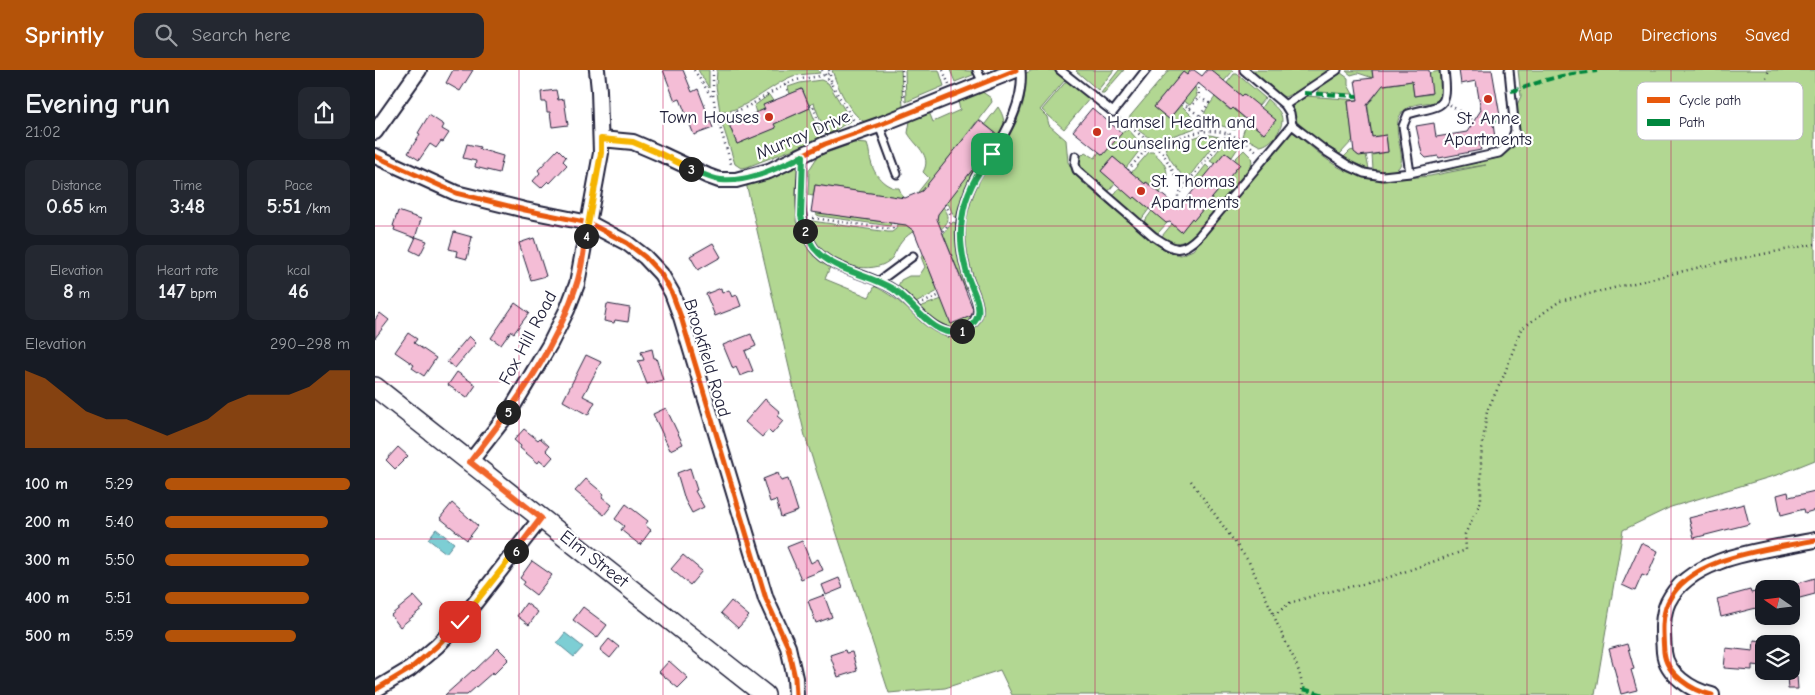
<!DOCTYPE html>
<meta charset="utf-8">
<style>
body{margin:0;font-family:"Comic Neue",sans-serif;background:#242831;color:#f1f3f6;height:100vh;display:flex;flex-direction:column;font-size:19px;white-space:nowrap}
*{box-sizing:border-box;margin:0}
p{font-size:16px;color:#9ea1a6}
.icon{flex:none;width:28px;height:28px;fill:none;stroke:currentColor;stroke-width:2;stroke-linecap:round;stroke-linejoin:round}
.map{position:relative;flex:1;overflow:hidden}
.sheet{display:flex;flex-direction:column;background:#171b24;width:375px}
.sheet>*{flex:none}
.needle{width:32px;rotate:284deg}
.tools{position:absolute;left:1380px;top:510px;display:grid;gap:10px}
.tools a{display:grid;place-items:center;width:45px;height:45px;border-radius:10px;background:#171b24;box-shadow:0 2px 12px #0003;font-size:25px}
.pin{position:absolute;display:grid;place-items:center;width:42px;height:42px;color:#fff;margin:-21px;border-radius:10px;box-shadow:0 2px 8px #0006}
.km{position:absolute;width:25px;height:25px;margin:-12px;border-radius:50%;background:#222;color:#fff;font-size:14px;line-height:25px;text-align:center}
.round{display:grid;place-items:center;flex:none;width:52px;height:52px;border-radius:10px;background:#242831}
.headline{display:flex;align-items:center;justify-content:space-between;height:85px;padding:0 25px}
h1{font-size:28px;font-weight:700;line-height:38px}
.figures{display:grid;grid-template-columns:repeat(3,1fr);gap:8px;height:85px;padding:5px 25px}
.figures div{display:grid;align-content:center;border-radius:10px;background:#242831;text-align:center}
.figures b{font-size:21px;font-weight:700}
.figures small{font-size:14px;font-weight:400}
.figures p{font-size:14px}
.chart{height:140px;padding:10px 25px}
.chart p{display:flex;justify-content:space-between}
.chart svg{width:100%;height:90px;margin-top:5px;fill:#b45309;opacity:.7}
ul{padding:0 25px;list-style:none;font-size:16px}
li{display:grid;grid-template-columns:80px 60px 1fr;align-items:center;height:38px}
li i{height:12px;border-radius:6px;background:#b45309}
header{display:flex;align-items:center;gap:30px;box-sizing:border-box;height:70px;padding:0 25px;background:#b45309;color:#fff}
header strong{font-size:24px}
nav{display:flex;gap:28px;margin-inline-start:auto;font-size:18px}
.search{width:350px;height:45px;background:#242831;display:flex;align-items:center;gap:12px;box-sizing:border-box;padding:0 18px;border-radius:10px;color:#9ea1a6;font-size:19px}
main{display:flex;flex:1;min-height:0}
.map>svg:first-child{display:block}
</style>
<header>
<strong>Sprintly</strong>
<div class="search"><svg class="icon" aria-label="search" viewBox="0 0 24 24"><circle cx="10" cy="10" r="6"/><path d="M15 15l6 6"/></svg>Search here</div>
<nav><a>Map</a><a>Directions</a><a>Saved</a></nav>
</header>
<main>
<section class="sheet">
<div class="headline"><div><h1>Evening run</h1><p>21:02</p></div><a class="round"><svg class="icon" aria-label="share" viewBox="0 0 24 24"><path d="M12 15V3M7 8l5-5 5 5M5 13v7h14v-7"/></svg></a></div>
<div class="figures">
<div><p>Distance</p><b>0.65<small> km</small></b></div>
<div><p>Time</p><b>3:48</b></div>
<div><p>Pace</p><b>5:51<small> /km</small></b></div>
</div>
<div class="figures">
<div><p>Elevation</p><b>8<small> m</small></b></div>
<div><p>Heart rate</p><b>147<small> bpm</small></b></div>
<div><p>kcal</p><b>46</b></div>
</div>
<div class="chart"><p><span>Elevation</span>290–298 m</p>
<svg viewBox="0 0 160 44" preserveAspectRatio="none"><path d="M0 44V6L10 10L20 18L30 26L40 30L50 30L60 34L70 38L80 34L90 30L100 22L110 18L120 18L130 18L140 14L150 6L160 6V44z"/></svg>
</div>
<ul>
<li><b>100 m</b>5:29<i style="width:100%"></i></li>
<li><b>200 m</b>5:40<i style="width:88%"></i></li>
<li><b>300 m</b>5:50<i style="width:78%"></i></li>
<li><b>400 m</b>5:51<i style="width:78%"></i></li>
<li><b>500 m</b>5:59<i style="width:71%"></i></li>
</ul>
</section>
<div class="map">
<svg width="1440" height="625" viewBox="0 0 1440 625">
<rect width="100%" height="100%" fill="#fff"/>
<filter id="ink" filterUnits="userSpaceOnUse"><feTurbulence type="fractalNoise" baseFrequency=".02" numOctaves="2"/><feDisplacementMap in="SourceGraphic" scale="10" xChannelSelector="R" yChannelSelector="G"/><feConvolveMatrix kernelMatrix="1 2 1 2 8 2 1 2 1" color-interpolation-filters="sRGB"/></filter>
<g filter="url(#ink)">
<path fill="#b2d792" stroke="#6a7c66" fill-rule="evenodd" d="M323,0H334V18Z
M342,0H443L445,3C437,4 426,4 418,6C397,14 367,43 345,42L341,16Z
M457,0H526L528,37L491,52L488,51C474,42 462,16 457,0Z
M530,0H564L569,16L531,32Z
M575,0L597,1L598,5L580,12Z
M658,0H678L690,10L665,40L672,47L674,55L691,70L693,92L699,102L707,112L779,173L796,183L806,185L818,180L913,63L917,62L922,65C957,94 973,112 1022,107L1123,88L1141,75L1144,64L1142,35L1146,26L1143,0H1440V390L1405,404L1296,437L1248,460L1220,625H637L625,600L570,618L514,623L430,366L371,113L422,94L424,96V114L421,151L428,169L436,182L455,197L450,209L494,227L500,216C510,222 519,227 528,235C541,245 553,259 567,265C575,269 586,267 593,263C620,248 597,213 592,191C589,177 589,163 590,149C592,135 597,122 603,109C609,98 618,89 625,79C640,59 655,28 649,4ZM1111,95L1055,106L1022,109L1110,95Z
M702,0H739L723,20L701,1Z
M744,0H749L729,23H726Z
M794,0H816L812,5L808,2L779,37L794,49L806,35L820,49L822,57C816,60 809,62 803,64C776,74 772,68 752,50Z
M836,0H857L858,1L849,11Z
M874,0H954L931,17L910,27L902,24Z
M997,0L998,8L983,3L976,5L971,1Z
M1065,1L1068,22L1061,32C1053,33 1042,33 1034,37C1000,55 1057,111 998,100L997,85L1013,82L1011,65L997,67L992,31L997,30L1004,20V16L1037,11L1039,26L1056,24L1054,3Z
M966,3L973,8V15L978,24L943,22V19Z
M859,4H862L890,28L883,36L869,24L867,26L852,13Z
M693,9L715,28L689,59L667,40Z
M446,10L453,13L474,47L475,51L451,66L439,33L434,35L427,19L415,24L413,17L425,13Z
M820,17L822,26L815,35L808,31Z
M606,21L616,28L617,32L544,126L543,122L554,108L548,102C558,85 539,75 533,63L535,51L554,42L558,52L585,40L583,31Z
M394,25L398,31L389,35L390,39L381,43L379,36Z
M931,26L983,30L973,32L978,70L965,84C946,72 918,60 917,35Z
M840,27L855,40L858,38L869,48L860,60L844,55H831C825,44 834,36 840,27Z
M892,29C897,34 904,39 906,45C911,57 896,75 885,76L867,66L870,57L874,52L889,64L900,50L886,38Z
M623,37C631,49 630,56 623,69H621L624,66L610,54Z
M435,38L447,68L372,97L366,98L360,94L346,50L349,48L360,45L363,50L354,55L362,74L400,58L399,54Z
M753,59L768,76L751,98L738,87L726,101L740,113L733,122L706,99L704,94L705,87L710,82L720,88L724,82L728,85L746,62Z
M835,65L844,67L811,111L795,89L790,78L824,66Z
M850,71L865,75L857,87L850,82L840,94L835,91Z
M479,73L492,74C495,81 494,88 497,95C500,106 512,119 524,118L528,128L440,115L438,126L433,125L434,100L443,86Z
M618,73L617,78C596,104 590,114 584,147H579L574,135L571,133Z
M869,80L876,87L877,92L874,98L820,164C809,174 799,176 787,166L797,154L806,162L817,148L819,150L865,94L859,90Z
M979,80L982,85H991L994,99L974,92L968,88L975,81Z
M774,82H778C794,96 796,104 785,123L772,112L770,114L756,103Z
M831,95L836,100L821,118L816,114Z
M745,117L758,129L760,127L774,139L766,150L738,126Z
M568,137C575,145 575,152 566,159L562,152L563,139Z
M777,141L792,153L783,163L769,152Z
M441,142L516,153L515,156L445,146L442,145Z
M437,151L513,162H517L521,159L522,154L531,155L539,161C531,166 525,172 521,181C520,182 518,187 517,188C502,205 467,197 452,185C442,177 437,167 432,156L433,152Z
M578,152L583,154C579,177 585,197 593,219L591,220L568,164Z
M549,185L563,221L539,234L522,218L526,210L534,206H544L550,197L546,187Z
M567,229L576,254L598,245C582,272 560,251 542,238Z"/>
<path fill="#7dced4" stroke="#598997" d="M61,459L79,473L71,483L53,469Z
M190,563L208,577L199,587L182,573Z"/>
<path fill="#f4bdd6" stroke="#22223b" d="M78,0H98L85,21L71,13Z
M288,0H308L317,22L323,19L338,58L319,65L305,29L300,31Z
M816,0H819L827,6L832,0H836L867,26L869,24L901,50L889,64L858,38L856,40L823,13L794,49L779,37L808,2L812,5Z
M997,0H1054L1057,23L1039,26L1037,11L1008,15L992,35L997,67L1011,65L1013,82L984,86L979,82L973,31L983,30L980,10L998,8Z
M1084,0H1117L1125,46L1117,47L1120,68L1104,71L1106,80L1064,88L1063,86L1051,88L1047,84L1041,56L1059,53L1061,67L1092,62L1106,40L1101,11L1086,14Z
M427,19L435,38L399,54L401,58L362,74L354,54L390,39L388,35Z
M181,20L183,30L189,29L193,55L177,57L175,42H172L171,32H167L166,22Z
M717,38L747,63L728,85L698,61Z
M54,45L69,55L67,59L74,63L68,72L66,71L61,78L55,74L44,90L33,83L45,64L43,63Z
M604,50L623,65L615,77L563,144L562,149L598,239L596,246L576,254L539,161L531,155L436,142L440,115L530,128L547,121Z
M92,74L105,77L104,79L128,86L124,103L100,97L101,91L88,88Z
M183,79L191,87L188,91L192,95L175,113L173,111L166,118L158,111L165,103L163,100Z
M850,82L865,94L819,150L817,148L806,162L795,152L791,153L760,127L758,129L726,101L738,87L770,114L771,112L804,138Z
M23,141L46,149L40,168L19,160L20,157L18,156Z
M79,162L97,167L92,189L81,186L82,181L74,179Z
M41,167L52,171L45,185L35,180Z
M159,168L171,206L156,210L144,173Z
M338,173L346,187L323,200L315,186Z
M346,218L347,223L354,220L357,227L362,225L366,236L340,246L331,224Z
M140,233L154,243L139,263L136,261L126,275L116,268Z
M232,234L255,238L253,252L240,250L239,253L229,251Z
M5,243L14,250L0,268V250Z
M33,263L42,269L39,273L61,288L49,306L37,298L39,295L20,282Z
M376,264L381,276L370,281L378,301L365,306L361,297L358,299L348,275Z
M94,266L101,273L80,298L72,292Z
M277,279L279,288H281L288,310L272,314L263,291L269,290L266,282Z
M211,285L226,292L208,326L220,332L213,345L188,331Z
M82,302L101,315L92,328L73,315Z
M390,329L405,342L402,346L408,351L397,364L393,360L387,367L370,352Z
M291,338L308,374L295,380L278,344Z
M149,359L163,370L165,368L174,376L171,380L178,387L171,395L165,390L163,393L145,378L146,376L139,370Z
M23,377L33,386L20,399L11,390Z
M315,398L322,420L320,421L329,437L317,443L310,430L302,403Z
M403,403L406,411L413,409L423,441L406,447L401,430L395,432L388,409Z
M211,409L229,424L227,427L237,435L229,445L200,421Z
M1440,421V440L1430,443L1429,439L1406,445L1402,425L1413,422L1414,427Z
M77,433L103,456L92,470L65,448Z
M251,434L273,451L270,455L276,460L265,475L246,460L249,456L240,449Z
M1369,434L1374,454L1319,468L1314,448Z
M427,471L436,493L443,489L448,500L426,509L412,477Z
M1266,473L1283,481L1272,507L1267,505L1260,521L1247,515Z
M308,485L327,501L315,515L296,499Z
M157,491L177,505L161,525L148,515L150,512L145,508Z
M464,508L468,518L451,525L447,515Z
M1440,508V524L1421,529L1417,515Z
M1375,520L1376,523L1389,520V536L1346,547L1342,529Z
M449,525L457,547L441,553L433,531Z
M39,526L49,537L25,557L16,545Z
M356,531L374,546L363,558L346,543Z
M151,533L163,542L154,555L142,546Z
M208,537L232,555L222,568L198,550Z
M234,569L244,577L235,588L225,580Z
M1379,570L1389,571V596L1377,595V600L1349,598L1351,578L1378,581Z
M1252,574L1259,599L1256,600L1262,620L1246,624L1234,579Z
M123,578L134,589L119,604L118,602L92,625H70L98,600L99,601Z
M470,580L471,583L477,582L482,601L463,607L455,585Z
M294,591L313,608L303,618L284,602Z
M1412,606H1422L1423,619H1413Z"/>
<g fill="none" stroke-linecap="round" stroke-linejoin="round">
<defs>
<path id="service" d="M602,0L608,13
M685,0L738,42L771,0
M869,0L910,35L915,43L917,55L952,82L974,96L989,103L1008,106L1035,103L1124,83L1136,72L1140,61L1134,0
M910,35L962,0
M504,55L522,104
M428,86C427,116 420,152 439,178C455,200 496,204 518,219C537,231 549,254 571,261C578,264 586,264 592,259C597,255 602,249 603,243C605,231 595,216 592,204C587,187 584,169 586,151C588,137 593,122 600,108C604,99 612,92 617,84C634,59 649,30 646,0
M701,86L700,94L702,100L778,166C799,180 805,185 824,166L917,55
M1035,103L1028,56L1033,44C1068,34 1074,41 1069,0
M503,212L538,186"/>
<path id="minor" d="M0,62L44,0
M226,69L258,72L286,84L333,106L344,110H361L394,101L450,74L504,55L641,0
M0,86L81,123L150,140L214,153L229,161L252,173L270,187L286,204L297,223L306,247L391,529L413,577L420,608L421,625
M95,392L135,341L156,306L175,274L192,240L202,214L226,83L224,20L222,0
M0,620L35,599L62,576L85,552L166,448
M1337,625C1317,621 1291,604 1289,582C1288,566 1286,547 1293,532C1316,485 1394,480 1440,470"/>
<path id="secondary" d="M0,317L390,625"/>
</defs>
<use href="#service" stroke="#22223b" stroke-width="11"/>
<use href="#minor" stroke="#22223b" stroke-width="18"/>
<use href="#secondary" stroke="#22223b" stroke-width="22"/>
<path stroke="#22223b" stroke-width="2.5" stroke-dasharray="1 4" stroke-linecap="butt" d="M319,0L338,29
M338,0V24L341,44L357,97
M447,0L456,13
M454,0L457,15L479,51
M527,0L529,32
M568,0L574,15
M823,13L824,27L834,33L825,46L828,61
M410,15L414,24
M807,33L825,46
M1075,35L1099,51
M435,36L438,35L446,61
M815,38L824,27
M361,41L365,50
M341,44C368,46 392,22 416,12C428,7 443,8 455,3
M1382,46L1385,22L1394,0
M744,48L788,83L801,107L811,114L803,125L804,138
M753,100L776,74C809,70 831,51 863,68C870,71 876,77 883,82
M811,114L853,64
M570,134L576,145
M438,148L515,159L518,158L519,153
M568,161L576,151
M548,233L565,225
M816,411L874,492L899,545
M927,625C930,599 906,569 899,545L915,533L944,524L1009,509L1091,480L1090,464L1106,431V387L1112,341L1129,305L1146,259L1185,231L1342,193L1440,174"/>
<use href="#service" stroke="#fff" stroke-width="7"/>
<use href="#minor" stroke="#fff" stroke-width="14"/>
<use href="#secondary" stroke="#fff" stroke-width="19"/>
<path stroke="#00873e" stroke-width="4" stroke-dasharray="8 4" stroke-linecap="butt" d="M1136,21C1149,19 1159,13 1171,10C1188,5 1204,3 1222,1
M929,23L982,26
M1117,51L1139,48
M928,619L949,625"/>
<defs>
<path id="cycleway" d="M226,69L258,72L286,84L333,106L344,110H361L394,101L450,74L504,55L641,0
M0,86L81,123L150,140L214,153L229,161L252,173L270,187L286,204L297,223L306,247L391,529L413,577L420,608L421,625
M0,620L35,599L62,576L85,552L166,448
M1337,625C1317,621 1291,604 1289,582C1288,566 1286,547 1293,532C1316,485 1394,480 1440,470"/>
</defs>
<use href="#cycleway" stroke="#fff" stroke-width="8"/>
<use href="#cycleway" stroke="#e8590c" stroke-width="5"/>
</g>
</g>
<g fill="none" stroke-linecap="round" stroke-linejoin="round" filter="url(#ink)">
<defs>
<path id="split-1" d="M587,261C594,259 601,252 603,245C606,232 595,216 592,204C587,186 584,168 587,150C590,123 601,105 617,84"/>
<path id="split-2" d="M430,161C433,166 435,173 439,178C457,201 494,204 518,219C537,231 560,271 587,261"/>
<path id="split-3" d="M316,99C325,103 336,109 346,110C375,113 403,97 428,86L426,146L430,161"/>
<path id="split-4" d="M211,166L226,83V69L258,72L286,84L316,99"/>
<path id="split-5" d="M133,342C160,305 187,259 201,216C207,200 208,182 211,166"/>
<path id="split-6" d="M133,342L95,392L166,448L141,481"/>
<path id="split-7" d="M85,552L141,481"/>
</defs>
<use href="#split-1" stroke="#fff" stroke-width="10"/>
<use href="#split-2" stroke="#fff" stroke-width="10"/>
<use href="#split-3" stroke="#fff" stroke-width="10"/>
<use href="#split-4" stroke="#fff" stroke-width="10"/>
<use href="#split-5" stroke="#fff" stroke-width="10"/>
<use href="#split-6" stroke="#fff" stroke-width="10"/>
<use href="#split-7" stroke="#fff" stroke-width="10"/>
<use href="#split-1" stroke="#22a559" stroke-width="6"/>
<use href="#split-2" stroke="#22a559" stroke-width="6"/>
<use href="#split-3" stroke="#22a559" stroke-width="6"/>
<use href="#split-4" stroke="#f5b400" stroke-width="6"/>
<use href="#split-5" stroke="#f0652b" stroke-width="6"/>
<use href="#split-6" stroke="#f0652b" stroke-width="6"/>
<use href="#split-7" stroke="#f5b400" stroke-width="6"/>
</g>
<path fill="none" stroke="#c2185b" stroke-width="1" stroke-opacity="0.55" d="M144,0V625M288,0V625M432,0V625M576,0V625M720,0V625M864,0V625M1008,0V625M1152,0V625M1296,0V625M0,156H1440M0,312H1440M0,469H1440"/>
<g fill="#c8321e" stroke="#fff" stroke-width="2">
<circle cx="1113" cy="29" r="5"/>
<circle cx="394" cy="47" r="5"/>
<circle cx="722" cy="62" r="5"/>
<circle cx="766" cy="121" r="5"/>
</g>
<g text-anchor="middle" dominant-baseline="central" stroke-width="4.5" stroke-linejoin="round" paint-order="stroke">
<g font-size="18" fill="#22223b" stroke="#fff" text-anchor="start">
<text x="384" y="47" text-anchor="end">Town Houses</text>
<text x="1113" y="48" text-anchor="middle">St. Anne<tspan x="1113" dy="21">Apartments</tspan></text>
<text x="732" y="52">Hamsel Health and<tspan x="732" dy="21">Counseling Center</tspan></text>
<text x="776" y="111">St. Thomas<tspan x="776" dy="21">Apartments</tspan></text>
</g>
<g font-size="18" fill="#22223b" stroke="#fff">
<text transform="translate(428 65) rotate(-23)">Murray Drive</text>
<text transform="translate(153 268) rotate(-62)">Fox Hill Road</text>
<text transform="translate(332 288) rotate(73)">Brookfield Road</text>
<text transform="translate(219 489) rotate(38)">Elm Street</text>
</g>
</g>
<rect x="1262" y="12" width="166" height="58" rx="8" fill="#fff" stroke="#bdbdc4" stroke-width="1"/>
<rect x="1272" y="27" width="23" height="6" fill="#e8590c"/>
<rect x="1272" y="49" width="23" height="7" fill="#00873e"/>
<g font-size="14" fill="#22223b">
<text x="1304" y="35">Cycle path</text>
<text x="1304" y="57">Path</text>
</g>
</svg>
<div class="tools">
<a><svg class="needle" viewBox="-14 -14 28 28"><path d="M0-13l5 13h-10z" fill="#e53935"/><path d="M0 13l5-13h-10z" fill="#9ea1a6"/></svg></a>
<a><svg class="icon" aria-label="layers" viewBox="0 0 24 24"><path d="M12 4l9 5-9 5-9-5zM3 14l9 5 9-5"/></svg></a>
</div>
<div class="pin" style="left:617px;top:84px;background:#1e9e55"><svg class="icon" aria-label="arrive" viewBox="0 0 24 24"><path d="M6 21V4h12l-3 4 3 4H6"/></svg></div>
<div class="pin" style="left:85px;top:552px;background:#d93025"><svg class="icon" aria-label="check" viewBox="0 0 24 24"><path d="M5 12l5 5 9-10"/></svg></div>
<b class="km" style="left:587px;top:261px">1</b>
<b class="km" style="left:430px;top:161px">2</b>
<b class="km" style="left:316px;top:99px">3</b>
<b class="km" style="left:211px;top:166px">4</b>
<b class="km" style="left:133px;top:342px">5</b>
<b class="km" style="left:141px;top:481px">6</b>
</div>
</main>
